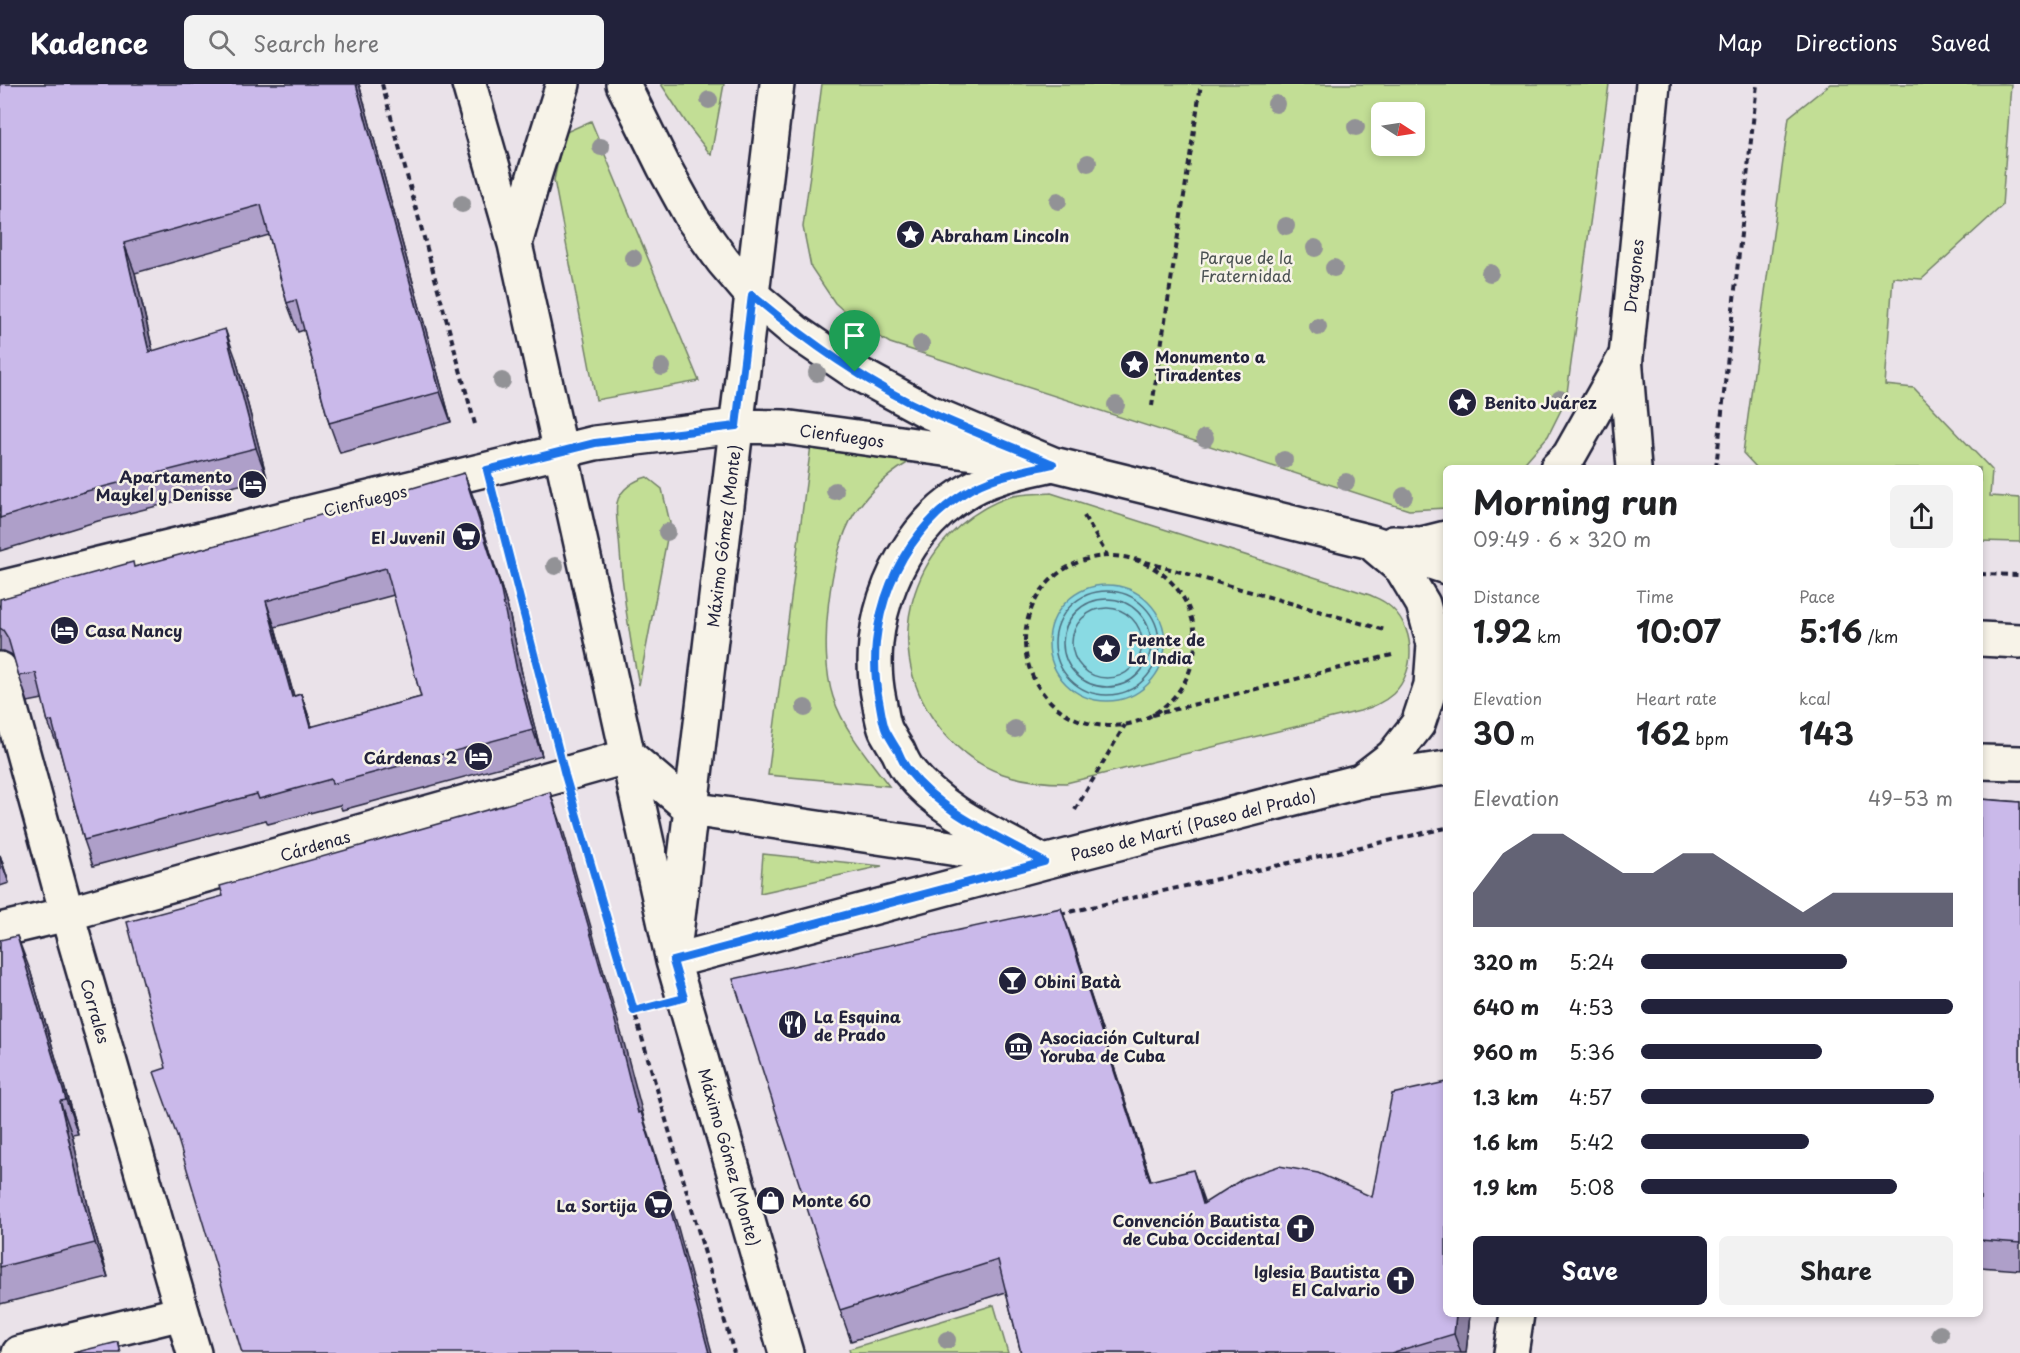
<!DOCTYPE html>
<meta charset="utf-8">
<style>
body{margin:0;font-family:"Playpen Sans",sans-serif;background:#f2f2f2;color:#202124;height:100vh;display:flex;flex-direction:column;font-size:22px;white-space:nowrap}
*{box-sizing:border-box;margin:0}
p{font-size:20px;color:#757577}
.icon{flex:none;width:33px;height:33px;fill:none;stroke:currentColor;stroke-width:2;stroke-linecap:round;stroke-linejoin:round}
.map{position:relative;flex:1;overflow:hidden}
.sheet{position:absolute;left:1443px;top:381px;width:540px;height:852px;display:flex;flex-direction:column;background:#fff;border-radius:9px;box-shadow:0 3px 9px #0003}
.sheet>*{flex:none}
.needle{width:39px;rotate:102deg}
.fabs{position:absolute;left:1371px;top:18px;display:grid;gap:12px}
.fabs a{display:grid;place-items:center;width:54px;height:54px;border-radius:9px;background:#fff;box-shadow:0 3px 9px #0003;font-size:30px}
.pin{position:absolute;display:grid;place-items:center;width:51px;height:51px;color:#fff;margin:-62px -26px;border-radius:50% 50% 50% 0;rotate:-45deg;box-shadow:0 0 6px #0007}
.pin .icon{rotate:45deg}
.round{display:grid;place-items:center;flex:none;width:63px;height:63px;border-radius:9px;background:#f2f2f2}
.summary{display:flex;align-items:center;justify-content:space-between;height:102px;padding:0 30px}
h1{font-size:33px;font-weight:700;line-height:45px}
.figures{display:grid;grid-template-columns:repeat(3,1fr);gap:9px;height:102px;padding:6px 30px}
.figures div{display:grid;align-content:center}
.figures b{font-size:30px;font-weight:700}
.figures small{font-size:16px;font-weight:400}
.figures p{font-size:16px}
.chart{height:168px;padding:12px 30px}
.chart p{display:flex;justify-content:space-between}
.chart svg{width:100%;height:108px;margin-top:6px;fill:#22223b;opacity:.7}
.cta{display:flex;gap:12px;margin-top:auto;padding:12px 30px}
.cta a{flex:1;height:69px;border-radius:9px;background:#22223b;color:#fff;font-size:24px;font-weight:700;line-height:69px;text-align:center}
.cta a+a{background:#f2f2f2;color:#202124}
ul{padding:0 30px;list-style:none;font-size:20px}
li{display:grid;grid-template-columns:96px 72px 1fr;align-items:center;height:45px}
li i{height:15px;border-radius:8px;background:#22223b}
header{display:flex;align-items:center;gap:36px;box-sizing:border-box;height:84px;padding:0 30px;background:#22223b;color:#fff}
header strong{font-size:28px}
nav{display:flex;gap:33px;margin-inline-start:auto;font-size:21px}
.search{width:420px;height:54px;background:#f2f2f2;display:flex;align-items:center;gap:15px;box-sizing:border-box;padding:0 21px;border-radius:9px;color:#757577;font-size:22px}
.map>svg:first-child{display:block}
</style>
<header>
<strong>Kadence</strong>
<div class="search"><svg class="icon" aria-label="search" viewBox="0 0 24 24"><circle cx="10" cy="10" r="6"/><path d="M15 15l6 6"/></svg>Search here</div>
<nav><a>Map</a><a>Directions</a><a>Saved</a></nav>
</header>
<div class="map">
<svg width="2020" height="1269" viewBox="0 0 2020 1269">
<rect width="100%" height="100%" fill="#eae2e9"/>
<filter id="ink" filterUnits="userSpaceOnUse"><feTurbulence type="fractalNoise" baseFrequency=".0167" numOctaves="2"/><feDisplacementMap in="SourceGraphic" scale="12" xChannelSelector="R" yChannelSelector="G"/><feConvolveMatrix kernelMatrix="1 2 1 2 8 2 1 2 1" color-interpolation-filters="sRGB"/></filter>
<g filter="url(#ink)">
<path fill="#c2de95" stroke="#728068" stroke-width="1.5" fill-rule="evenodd" d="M661,0H724L711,71L689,43Z
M822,0H1609L1566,316L1548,352L1520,384H1446V424L1409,426L890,259L860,241L835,219L811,183L803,143ZM1382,28H1414V62H1382Z
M1830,0H2011L2002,122L1922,195L1893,193L1885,301L1914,304L1992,386L1990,412L2020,414V458L1980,457V384H1757L1743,369L1789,33Z
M591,37L699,297L596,316L554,96L564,49Z
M811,361L918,373C891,387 871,404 854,430C829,470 818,568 833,613C844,646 868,674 889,702L768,691Z
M647,393L662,405L670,439L639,601C629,553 622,504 619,455C618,444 615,429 617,419C620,405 635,396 647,393Z
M1051,409L1370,511C1376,514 1382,516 1387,520C1415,540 1418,586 1393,610C1383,619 1372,623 1360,627L1066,699C1044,699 1024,697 1003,690C976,681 953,662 936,639C877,558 915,449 1006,414C1019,409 1037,410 1051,409Z
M763,770L882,782L760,809Z
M994,1221L1008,1269H850L849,1265Z"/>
<path fill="#89dae3" stroke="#6090a0" stroke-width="1.5" d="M1049 559a58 58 0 1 1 116 0a58 58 0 1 1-116 0Z"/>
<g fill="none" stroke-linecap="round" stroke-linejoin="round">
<path stroke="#4b6c7e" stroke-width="1.5" d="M1055 559a52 52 0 1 1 104 0a52 52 0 1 1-104 0Z
M1063 559a44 44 0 1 1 88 0a44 44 0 1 1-88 0Z
M1072 559a35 35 0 1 1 70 0a35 35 0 1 1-70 0Z"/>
<defs>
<path id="street" d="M0,585L67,830L194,1269
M19,1269L182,1229"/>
<path id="secondary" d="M1623,303L1653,0
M0,504L595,359L736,342
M0,846L67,830L629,672
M1511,1269L1517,1230"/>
<path id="primary" d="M469,0L515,160L673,877L786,1269
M623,0L664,83L692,134L723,177L752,211L796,248L855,288L929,328L1053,380L1371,458L1446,483
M515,160L535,89L563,0
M1625,273L1634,384
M736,342L784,343L1010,374
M1557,384L1569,372L1625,273
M1393,459L1422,460L1446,454
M1980,555L2020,557
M629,672L691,725
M1980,678L2020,679
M1362,696L1393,672L1418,640L1431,601L1434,560L1423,520L1402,485L1376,463
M691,725L1024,775
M1044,778C998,752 942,729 909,687C904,681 901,674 898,667C894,661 890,654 886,647C882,638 881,626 879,616C863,540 897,452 963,410C990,392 1023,387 1053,380
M676,850L777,0
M673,877L1044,778L1361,697L1446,684"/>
</defs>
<use href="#street" stroke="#22223b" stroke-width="38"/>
<use href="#secondary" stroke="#22223b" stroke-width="38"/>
<use href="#primary" stroke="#22223b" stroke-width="38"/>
<path stroke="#22223b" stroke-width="4" stroke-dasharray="6 4.5" stroke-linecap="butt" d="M382,0L476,344
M1152,322L1201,0
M1716,384L1757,0
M498,426L554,649
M1084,432L1107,471
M1025 557a85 85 0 1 1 170 0a85 85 0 1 1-170 0Z
M1135,475L1385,546
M1980,490L2020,491
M1152,631L1392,571
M1075,726L1125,641
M577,731L734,1269
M1060,830L1446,744"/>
<use href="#street" stroke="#f7f3e8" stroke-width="33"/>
<use href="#secondary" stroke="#f7f3e8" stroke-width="33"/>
<use href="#primary" stroke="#f7f3e8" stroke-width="33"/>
</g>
<g fill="#929296">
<circle cx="709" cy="16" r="9"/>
<circle cx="1276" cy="20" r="9"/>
<circle cx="1356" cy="43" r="9"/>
<circle cx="601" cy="63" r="9"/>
<circle cx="1088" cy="79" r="9"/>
<circle cx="1058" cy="117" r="9"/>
<circle cx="462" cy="120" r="9"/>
<circle cx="1286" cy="142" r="9"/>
<circle cx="1315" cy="164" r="9"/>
<circle cx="633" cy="174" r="9"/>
<circle cx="1334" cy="184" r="9"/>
<circle cx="1490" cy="189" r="9"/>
<circle cx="1318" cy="243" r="9"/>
<circle cx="921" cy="260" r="9"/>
<circle cx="662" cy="283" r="9"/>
<circle cx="817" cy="289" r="9"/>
<circle cx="502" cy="297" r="9"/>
<circle cx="1560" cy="314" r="9"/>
<circle cx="1116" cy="321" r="9"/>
<circle cx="1205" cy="354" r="9"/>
<circle cx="1284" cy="376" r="9"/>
<circle cx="1346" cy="398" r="9"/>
<circle cx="835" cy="407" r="9"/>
<circle cx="1404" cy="412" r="9"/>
<circle cx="667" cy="448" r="9"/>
<circle cx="555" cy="482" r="9"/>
<circle cx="805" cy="624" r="9"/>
<circle cx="1015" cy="645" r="9"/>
<circle cx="1940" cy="1250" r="9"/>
<circle cx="947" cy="1256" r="9"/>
</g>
<path fill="#ae9fc9" stroke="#22223b" stroke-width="1.5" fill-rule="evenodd" d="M0,0H359L451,338L340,369L329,339L304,246L298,248L287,219L269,151L135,189L153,267L236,275L267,394L98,437L0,467Z
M474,415L509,528L527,613L542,672L342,726L340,721L268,740L266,736L93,782L84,756L59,663H58L48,638L43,615L28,618L19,592L14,573L13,571L4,567H0V515L134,483ZM394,511L421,613L312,643L301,610L294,612L275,543Z
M1980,715L2020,718V1186L1980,1183Z
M0,771L9,799L0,802Z
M1072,854L1151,1096L1205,1119L1446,1230H1470L1466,1269H1021L1006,1208L851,1257L840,1226Z
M0,856L30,886L78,1050L72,1051L92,1139L108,1193L0,1220Z"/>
<path fill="#8d82a4" stroke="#22223b" stroke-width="1.5" d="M356,0H359L451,338L440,308Z
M124,159L135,189L160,298L149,268Z
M225,245L236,275L267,394L256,364Z
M464,389L474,415L509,528L527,613L542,672L533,646Z
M266,517L275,543L301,639L292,613Z
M301,610L310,636L319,669L310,643Z
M550,708L562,742L623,955L645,1038L653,1063L677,1140L712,1269H709L638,1029Z
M0,771L9,799L0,774Z
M1061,824L1072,854L1161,1128L1150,1097Z
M17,852L30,886L78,1050L66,1016Z
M60,1017L72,1051L92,1139L108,1193L95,1159L80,1105Z
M1193,1086L1204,1117L1214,1151L1203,1120Z
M1456,1230H1470L1466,1269H1461L1454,1250Z"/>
<path fill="#cab9ea" stroke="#22223b" stroke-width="1.5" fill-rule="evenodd" d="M0,0H356L440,308L329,339L296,216L287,219L261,121L124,159L149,268L225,245L256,364L87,407L0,434Z
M464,389L500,502L517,587L533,646L332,700L331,695L259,715L257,710L84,756L52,637L48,638L36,589L19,592L8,554L3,546L0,544V515L133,478L134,483L303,438V436ZM386,484L421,613L310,643L301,610L292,613L266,517Z
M550,708L611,921L638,1029L641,1028L665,1105L709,1269H242L177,1052L154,988L166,984L127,838L223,812L220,802Z
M1980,715L2020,718V1159L1980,1156Z
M1061,824L1150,1097L1193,1086L1203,1120L1244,1094L1279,1082L1318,1089L1372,1113L1392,1010L1446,998V1230H1456L1454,1250L1391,1269H1021L998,1176L840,1226L733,895Z
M17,852L66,1016L60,1017L80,1105L95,1159L0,1183V856Z
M118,1258L121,1269H73Z"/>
</g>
<g fill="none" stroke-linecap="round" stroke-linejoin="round" filter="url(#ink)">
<defs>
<path id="route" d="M752,211C807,257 865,299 931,329C971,347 1013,363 1053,380C1023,387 990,392 963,410C897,452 863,540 879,616C881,626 882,638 886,647C890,654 894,661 898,667C901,674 904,681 909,687C942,729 997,752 1044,778L673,877L684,914L634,927L565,691L487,386L595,359L736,342Z"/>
</defs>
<use href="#route" stroke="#fff" stroke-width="12"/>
<use href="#route" stroke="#1a73e8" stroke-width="8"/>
</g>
<defs>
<symbol id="sight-disc" viewBox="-11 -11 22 22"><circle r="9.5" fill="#22223b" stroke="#f7f3e8"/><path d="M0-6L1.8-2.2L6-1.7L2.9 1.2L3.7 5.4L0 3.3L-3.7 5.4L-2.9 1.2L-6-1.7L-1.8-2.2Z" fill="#fff"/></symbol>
<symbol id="hotel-disc" viewBox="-11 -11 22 22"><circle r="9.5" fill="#22223b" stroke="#f7f3e8"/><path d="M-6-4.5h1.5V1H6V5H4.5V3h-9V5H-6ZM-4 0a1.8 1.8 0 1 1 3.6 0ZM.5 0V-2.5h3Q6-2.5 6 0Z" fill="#fff"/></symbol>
<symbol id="supermarket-disc" viewBox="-11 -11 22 22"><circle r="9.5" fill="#22223b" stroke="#f7f3e8"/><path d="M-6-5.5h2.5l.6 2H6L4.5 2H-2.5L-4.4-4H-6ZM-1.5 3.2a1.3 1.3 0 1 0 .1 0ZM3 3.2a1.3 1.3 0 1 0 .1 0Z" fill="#fff"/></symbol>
<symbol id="bar-disc" viewBox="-11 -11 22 22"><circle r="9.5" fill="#22223b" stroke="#f7f3e8"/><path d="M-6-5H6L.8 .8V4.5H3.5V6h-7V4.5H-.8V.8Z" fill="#fff"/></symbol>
<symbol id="restaurant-disc" viewBox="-11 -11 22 22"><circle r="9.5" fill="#22223b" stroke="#f7f3e8"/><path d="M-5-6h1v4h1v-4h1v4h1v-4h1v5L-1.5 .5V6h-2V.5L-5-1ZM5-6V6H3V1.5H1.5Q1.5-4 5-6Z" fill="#fff"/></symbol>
<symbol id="museum-disc" viewBox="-11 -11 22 22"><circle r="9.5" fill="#22223b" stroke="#f7f3e8"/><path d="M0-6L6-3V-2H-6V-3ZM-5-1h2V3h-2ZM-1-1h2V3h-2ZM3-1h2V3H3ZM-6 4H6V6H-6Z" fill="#fff"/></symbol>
<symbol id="shop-disc" viewBox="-11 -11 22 22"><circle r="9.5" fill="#22223b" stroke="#f7f3e8"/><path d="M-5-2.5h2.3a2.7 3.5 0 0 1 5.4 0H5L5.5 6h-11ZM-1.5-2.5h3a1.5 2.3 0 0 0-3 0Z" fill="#fff"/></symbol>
<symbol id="church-disc" viewBox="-11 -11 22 22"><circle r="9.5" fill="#22223b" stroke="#f7f3e8"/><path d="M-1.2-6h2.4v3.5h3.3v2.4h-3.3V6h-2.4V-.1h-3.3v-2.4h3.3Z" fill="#fff"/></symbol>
</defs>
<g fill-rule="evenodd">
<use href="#sight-disc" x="894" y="134" width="33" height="33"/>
<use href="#sight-disc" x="1118" y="264" width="33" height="33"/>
<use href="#sight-disc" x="1446" y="302" width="33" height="33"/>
<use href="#hotel-disc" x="236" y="384" width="33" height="33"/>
<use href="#supermarket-disc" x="450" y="436" width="33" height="33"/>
<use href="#hotel-disc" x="48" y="530" width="33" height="33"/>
<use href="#sight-disc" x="1090" y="548" width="33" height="33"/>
<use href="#hotel-disc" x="462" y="656" width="33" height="33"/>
<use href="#bar-disc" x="996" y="880" width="33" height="33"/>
<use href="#restaurant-disc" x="776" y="924" width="33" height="33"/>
<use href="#museum-disc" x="1002" y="946" width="33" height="33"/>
<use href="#shop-disc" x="754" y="1100" width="33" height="33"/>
<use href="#supermarket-disc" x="642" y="1104" width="33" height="33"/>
<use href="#church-disc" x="1284" y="1128" width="33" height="33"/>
<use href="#church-disc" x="1384" y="1180" width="33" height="33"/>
</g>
<g text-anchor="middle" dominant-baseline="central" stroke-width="5" stroke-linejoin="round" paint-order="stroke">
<g font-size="16" font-weight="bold" fill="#22223b" stroke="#f7f3e8" text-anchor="start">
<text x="931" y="151">Abraham Lincoln</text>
<text x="1155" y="272">Monumento a<tspan x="1155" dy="18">Tiradentes</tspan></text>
<text x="1484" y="318">Benito Juárez</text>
<text x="232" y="392" text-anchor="end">Apartamento<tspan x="232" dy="18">Maykel y Denisse</tspan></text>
<text x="445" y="453" text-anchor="end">El Juvenil</text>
<text x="85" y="546">Casa Nancy</text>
<text x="1128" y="555">Fuente de<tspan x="1128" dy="18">La India</tspan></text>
<text x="457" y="673" text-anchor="end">Cárdenas 2</text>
<text x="1034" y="897">Obini Batà</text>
<text x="814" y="932">La Esquina<tspan x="814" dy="18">de Prado</tspan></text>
<text x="1040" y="953">Asociación Cultural<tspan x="1040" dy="18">Yoruba de Cuba</tspan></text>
<text x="792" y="1116">Monte 60</text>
<text x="637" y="1121" text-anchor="end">La Sortija</text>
<text x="1280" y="1136" text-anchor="end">Convención Bautista<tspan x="1280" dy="18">de Cuba Occidental</tspan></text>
<text x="1380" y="1187" text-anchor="end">Iglesia Bautista<tspan x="1380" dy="18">El Calvario</tspan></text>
</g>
<g font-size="16" fill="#4a5152" stroke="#f7f3e8">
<text x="1246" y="173">Parque de la<tspan x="1246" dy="18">Fraternidad</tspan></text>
</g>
<g font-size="16" fill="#22223b" stroke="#f7f3e8">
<text transform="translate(1633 192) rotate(-84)">Dragones</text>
<text transform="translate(842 351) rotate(8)">Cienfuegos</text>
<text transform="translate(365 416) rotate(-14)">Cienfuegos</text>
<text transform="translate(723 452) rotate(-83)">Máximo Gómez (Monte)</text>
<text transform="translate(1193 740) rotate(-14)">Paseo de Martí (Paseo del Prado)</text>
<text transform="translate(315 761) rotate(-16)">Cárdenas</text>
<text transform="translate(96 927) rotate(74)">Corrales</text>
<text transform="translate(730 1073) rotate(74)">Máximo Gómez (Monte)</text>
</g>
</g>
</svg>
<div class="fabs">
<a><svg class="needle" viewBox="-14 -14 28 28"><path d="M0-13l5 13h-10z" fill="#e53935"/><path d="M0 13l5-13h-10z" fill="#757577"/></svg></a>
</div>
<div class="pin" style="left:855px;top:288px;background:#1e9e55"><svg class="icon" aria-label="arrive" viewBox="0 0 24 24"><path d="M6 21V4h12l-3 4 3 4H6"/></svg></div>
<section class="sheet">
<div class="summary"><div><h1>Morning run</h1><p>09:49 · 6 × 320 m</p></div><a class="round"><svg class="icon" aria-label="share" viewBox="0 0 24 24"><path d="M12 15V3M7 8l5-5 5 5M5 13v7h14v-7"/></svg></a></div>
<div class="figures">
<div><p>Distance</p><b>1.92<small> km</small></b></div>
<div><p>Time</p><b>10:07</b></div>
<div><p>Pace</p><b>5:16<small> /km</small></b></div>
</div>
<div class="figures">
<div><p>Elevation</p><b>30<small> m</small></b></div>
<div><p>Heart rate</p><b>162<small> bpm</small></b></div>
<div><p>kcal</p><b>143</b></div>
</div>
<div class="chart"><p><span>Elevation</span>49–53 m</p>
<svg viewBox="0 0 160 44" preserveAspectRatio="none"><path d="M0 44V30L10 14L20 6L30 6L40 14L50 22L60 22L70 14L80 14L90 22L100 30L110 38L120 30L130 30L140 30L150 30L160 30V44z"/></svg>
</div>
<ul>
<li><b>320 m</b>5:24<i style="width:66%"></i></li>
<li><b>640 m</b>4:53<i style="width:100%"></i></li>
<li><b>960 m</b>5:36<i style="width:58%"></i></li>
<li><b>1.3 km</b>4:57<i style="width:94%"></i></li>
<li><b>1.6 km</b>5:42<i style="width:54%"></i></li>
<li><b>1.9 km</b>5:08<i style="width:82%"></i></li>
</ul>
<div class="cta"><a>Save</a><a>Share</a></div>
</section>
</div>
